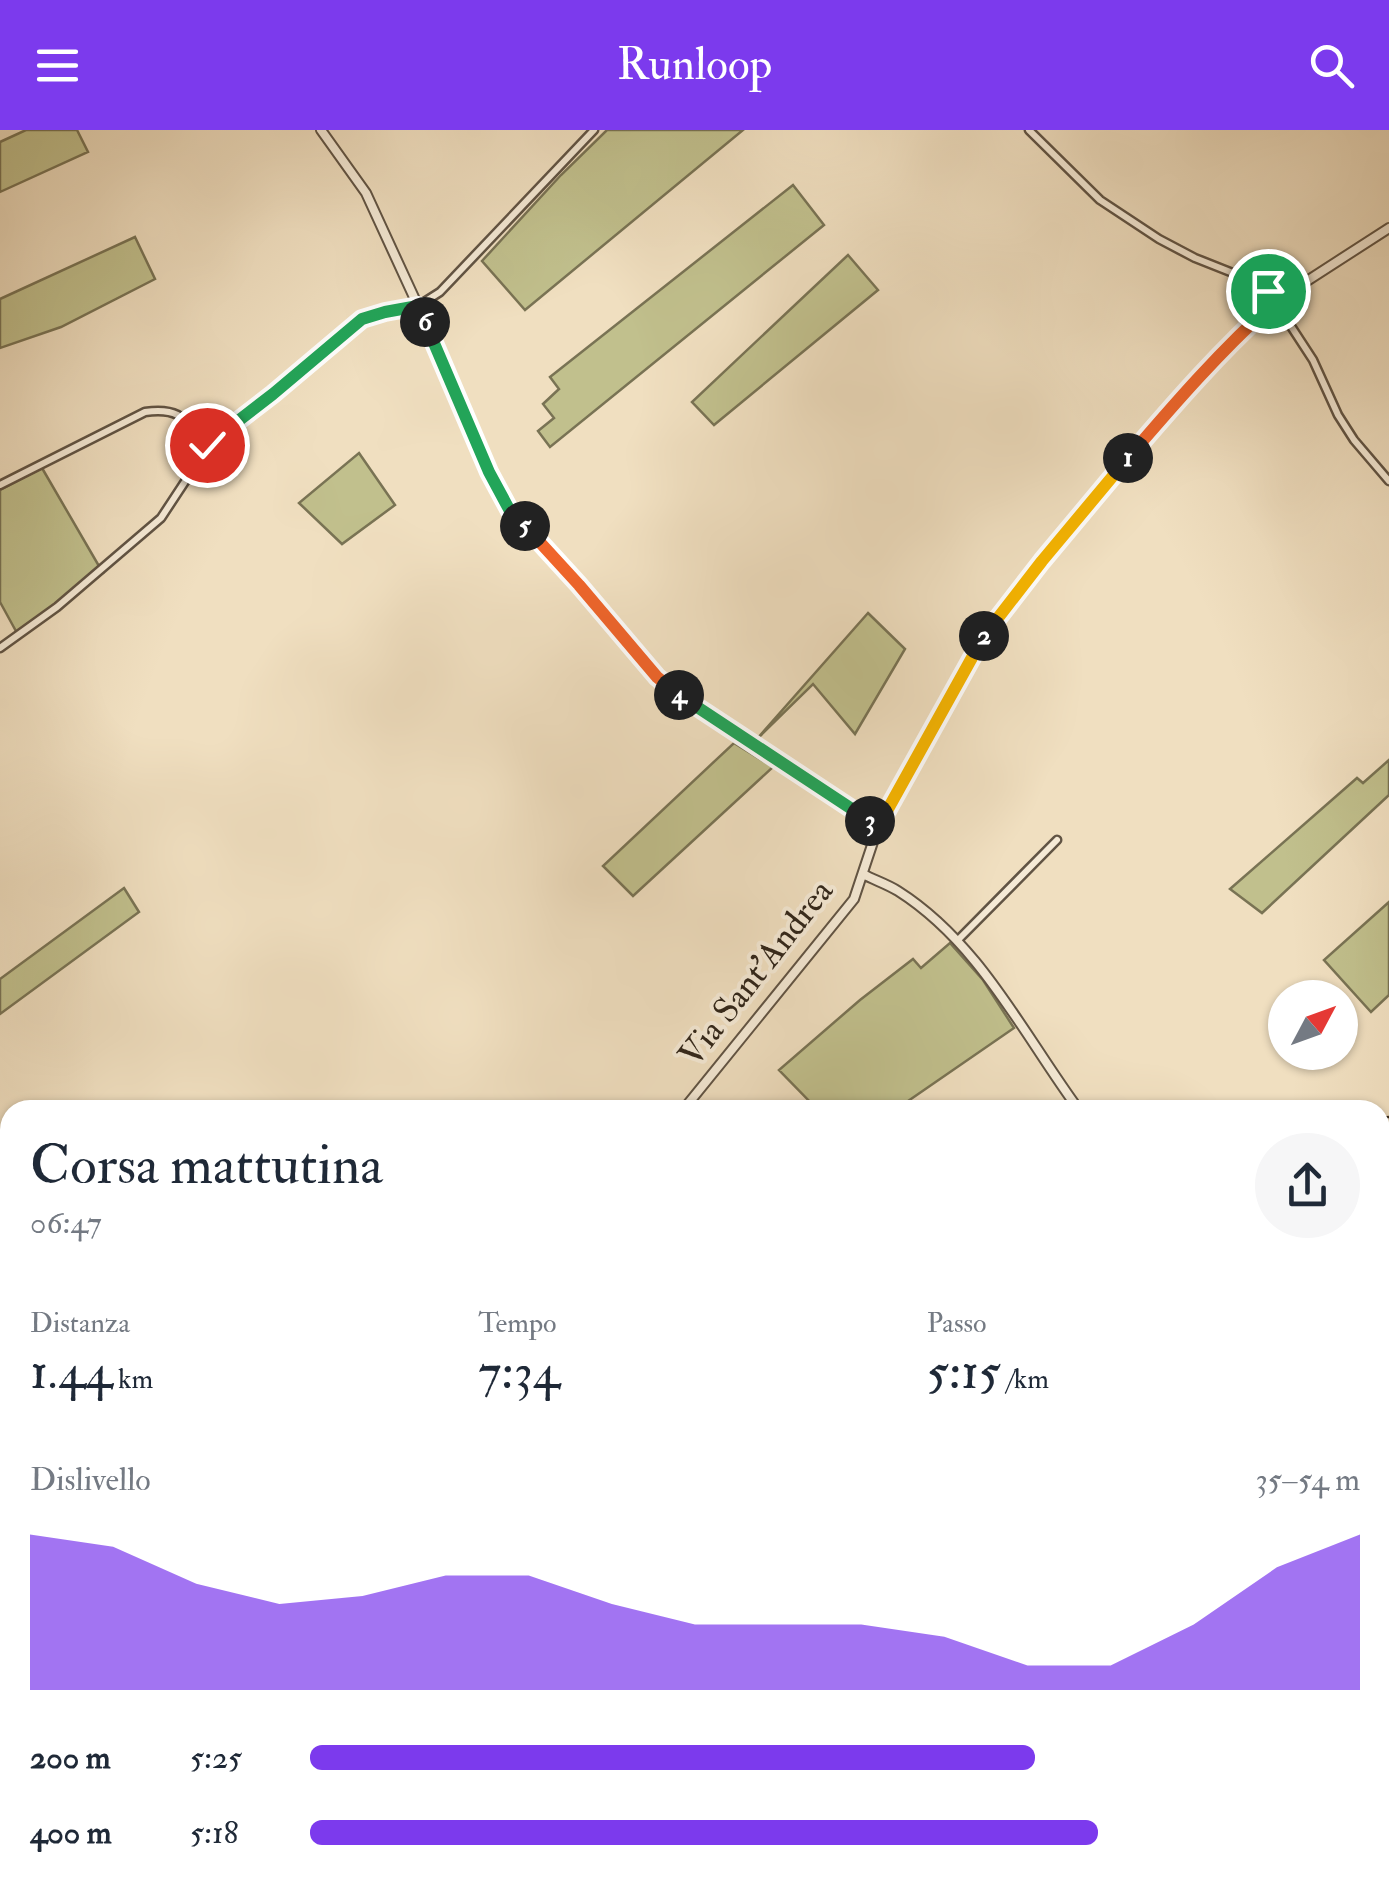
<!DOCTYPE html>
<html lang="it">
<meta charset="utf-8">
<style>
body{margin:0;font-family:"IM FELL Double Pica",serif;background:#f6f6f7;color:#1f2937;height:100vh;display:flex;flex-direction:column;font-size:38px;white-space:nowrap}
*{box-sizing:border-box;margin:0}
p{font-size:32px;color:#747a83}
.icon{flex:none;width:55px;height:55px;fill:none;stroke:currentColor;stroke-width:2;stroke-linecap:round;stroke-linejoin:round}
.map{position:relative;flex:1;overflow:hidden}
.panel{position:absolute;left:0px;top:970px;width:1390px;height:790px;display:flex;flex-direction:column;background:#fff;border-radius:30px 30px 0 0;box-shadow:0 2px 8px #0004}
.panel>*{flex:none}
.needle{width:65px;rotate:49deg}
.controls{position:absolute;left:1268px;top:850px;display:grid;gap:20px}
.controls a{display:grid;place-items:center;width:90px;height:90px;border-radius:50%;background:#fff;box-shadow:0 2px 8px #0004;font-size:50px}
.pin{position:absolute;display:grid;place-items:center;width:85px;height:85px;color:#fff;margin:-42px;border:5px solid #fff;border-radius:50%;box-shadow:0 2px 10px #0007}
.km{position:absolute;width:50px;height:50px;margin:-25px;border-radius:50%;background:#222;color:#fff;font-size:28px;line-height:50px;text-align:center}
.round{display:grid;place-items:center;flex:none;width:105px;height:105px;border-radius:52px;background:#f6f6f7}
.head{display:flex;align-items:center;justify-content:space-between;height:170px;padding:0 30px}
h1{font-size:55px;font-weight:600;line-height:75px}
.figures{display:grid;grid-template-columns:repeat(3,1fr);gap:15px;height:170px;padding:10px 30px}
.figures div{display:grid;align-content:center}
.figures b{font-size:50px;font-weight:600}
.figures small{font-size:28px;font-weight:400}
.figures p{font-size:28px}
.chart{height:280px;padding:20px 30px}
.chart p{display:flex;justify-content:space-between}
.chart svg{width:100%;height:180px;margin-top:10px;fill:#7c3aed;opacity:.7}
ul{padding:0 30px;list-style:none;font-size:32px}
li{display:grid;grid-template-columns:160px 120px 1fr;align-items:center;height:75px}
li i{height:25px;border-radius:12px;background:#7c3aed}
header{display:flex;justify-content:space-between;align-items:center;height:130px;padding:0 30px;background:#7c3aed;color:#fff;font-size:45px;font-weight:600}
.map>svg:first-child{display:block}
</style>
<header><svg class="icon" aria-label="menu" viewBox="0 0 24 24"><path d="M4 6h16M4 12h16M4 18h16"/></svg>Runloop<svg class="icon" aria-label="search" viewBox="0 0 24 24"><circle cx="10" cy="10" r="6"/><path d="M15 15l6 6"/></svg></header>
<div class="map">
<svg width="1389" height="1760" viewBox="0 0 1389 1760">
<rect width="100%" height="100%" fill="#f0dfc0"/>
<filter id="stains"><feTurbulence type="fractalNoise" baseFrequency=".002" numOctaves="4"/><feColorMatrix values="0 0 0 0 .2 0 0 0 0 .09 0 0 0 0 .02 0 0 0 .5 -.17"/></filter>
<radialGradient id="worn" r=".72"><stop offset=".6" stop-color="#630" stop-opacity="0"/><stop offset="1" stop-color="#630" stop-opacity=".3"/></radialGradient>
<path fill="#c1c08d" stroke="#797354" stroke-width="2.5" d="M26,0H77L88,22L0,62V12Z
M607,0H743L525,180L482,131L561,45Z
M793,55L824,95L550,317L538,301L554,288L543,274L559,259L550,247Z
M135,107L155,149L61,197L0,218V169Z
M848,125L878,160L714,295L692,272Z
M359,323L395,375L342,414L299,373Z
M42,338L103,443L17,503L0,472V360Z
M868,483L905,519L855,604L813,554L756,610Z
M734,613L773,637L633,766L603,736Z
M1389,630V665L1262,783L1230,759L1357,648L1363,653Z
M124,758L139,782L0,884V849Z
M1389,772V865L1371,882L1324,830Z
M950,813L983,850L1014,898L895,980H818L779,940L860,870L913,829L921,838Z"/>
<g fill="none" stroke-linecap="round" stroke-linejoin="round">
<defs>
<path id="minor" d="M1029,0L1100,70L1159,109L1195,128L1253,151L1268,161L1313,230L1338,285L1354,310L1389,351
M0,355L145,282C181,277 185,290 207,315
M0,518L57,477L161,388L213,309L273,264L362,189L385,182L418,176L440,162L594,0
M957,811L1057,710
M1380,1092L1389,1085
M0,1317L10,1326
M1380,1469L1389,1461
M232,1760L245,1750
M1226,1760L1228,1750"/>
<path id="tertiary" d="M321,0L366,63L418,176L489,342L510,381L579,455L657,547L675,563L878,697
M863,744C874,750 887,754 898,761C980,813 1023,904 1079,980
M683,980L854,769L878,697L990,496L1175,274L1242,201L1276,171L1389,98
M1380,1342L1389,1352
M0,1367H10"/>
</defs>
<use href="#minor" stroke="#615444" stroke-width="11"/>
<use href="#tertiary" stroke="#615444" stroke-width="12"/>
<use href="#minor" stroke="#f5ead6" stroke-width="6"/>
<use href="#tertiary" stroke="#f5ead6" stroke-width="8"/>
<path stroke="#31261a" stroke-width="2.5" stroke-dasharray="18 18" stroke-linecap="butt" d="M1380,988L1389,987
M0,1093L10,1092"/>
</g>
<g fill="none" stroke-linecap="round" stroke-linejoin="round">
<defs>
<path id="split-1" d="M1128,328C1175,273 1222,219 1276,171L1268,161"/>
<path id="split-2" d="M984,506L1042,431L1128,328"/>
<path id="split-3" d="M870,691L878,697L984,506"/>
<path id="split-4" d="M679,565L870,691"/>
<path id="split-5" d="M525,396L579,455L657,547L679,565"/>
<path id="split-6" d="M425,192L489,342L510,381L525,396"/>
<path id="split-7" d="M207,315L273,264L362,189L385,182L418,176L425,192"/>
</defs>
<use href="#split-1" stroke="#fff" stroke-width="20"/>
<use href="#split-2" stroke="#fff" stroke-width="20"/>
<use href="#split-3" stroke="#fff" stroke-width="20"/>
<use href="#split-4" stroke="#fff" stroke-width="20"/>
<use href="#split-5" stroke="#fff" stroke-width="20"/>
<use href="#split-6" stroke="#fff" stroke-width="20"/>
<use href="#split-7" stroke="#fff" stroke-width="20"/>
<use href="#split-1" stroke="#f0652b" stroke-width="12"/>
<use href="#split-2" stroke="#f5b400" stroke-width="12"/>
<use href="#split-3" stroke="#f5b400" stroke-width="12"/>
<use href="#split-4" stroke="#22a559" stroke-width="12"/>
<use href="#split-5" stroke="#f0652b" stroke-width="12"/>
<use href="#split-6" stroke="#22a559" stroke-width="12"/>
<use href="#split-7" stroke="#22a559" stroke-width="12"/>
</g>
<g text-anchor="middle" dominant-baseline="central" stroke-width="8" stroke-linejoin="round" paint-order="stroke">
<g font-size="35" fill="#31261a" stroke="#f5ead6">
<text transform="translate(756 843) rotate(-52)">Via Sant'Andrea</text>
</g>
</g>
<rect width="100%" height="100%" filter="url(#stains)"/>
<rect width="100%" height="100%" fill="url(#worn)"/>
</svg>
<div class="controls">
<a><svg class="needle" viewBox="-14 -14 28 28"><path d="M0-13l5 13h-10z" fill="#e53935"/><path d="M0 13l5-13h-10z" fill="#747a83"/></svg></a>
</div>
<div class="pin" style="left:1268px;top:161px;background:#1e9e55"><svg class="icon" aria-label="arrive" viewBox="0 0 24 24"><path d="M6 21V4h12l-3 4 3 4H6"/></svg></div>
<div class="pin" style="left:207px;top:315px;background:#d93025"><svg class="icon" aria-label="check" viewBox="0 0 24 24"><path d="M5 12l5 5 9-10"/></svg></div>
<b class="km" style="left:1128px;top:328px">1</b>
<b class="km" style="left:984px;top:506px">2</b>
<b class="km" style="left:870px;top:691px">3</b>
<b class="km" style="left:679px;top:565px">4</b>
<b class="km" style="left:525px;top:396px">5</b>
<b class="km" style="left:425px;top:192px">6</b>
<section class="panel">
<div class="head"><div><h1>Corsa mattutina</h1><p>06:47</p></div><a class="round"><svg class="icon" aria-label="share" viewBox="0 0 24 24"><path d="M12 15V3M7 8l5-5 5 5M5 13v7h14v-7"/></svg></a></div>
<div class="figures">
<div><p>Distanza</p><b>1.44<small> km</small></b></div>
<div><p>Tempo</p><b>7:34</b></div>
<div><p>Passo</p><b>5:15<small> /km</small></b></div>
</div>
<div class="chart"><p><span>Dislivello</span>35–54 m</p>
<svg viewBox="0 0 160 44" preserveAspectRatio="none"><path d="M0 44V6L10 9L20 18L30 23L40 21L50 16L60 16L70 23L80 28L90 28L100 28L110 31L120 38L130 38L140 28L150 14L160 6V44z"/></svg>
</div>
<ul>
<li><b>200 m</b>5:25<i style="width:69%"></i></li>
<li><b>400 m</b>5:18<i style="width:75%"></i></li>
</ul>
</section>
</div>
